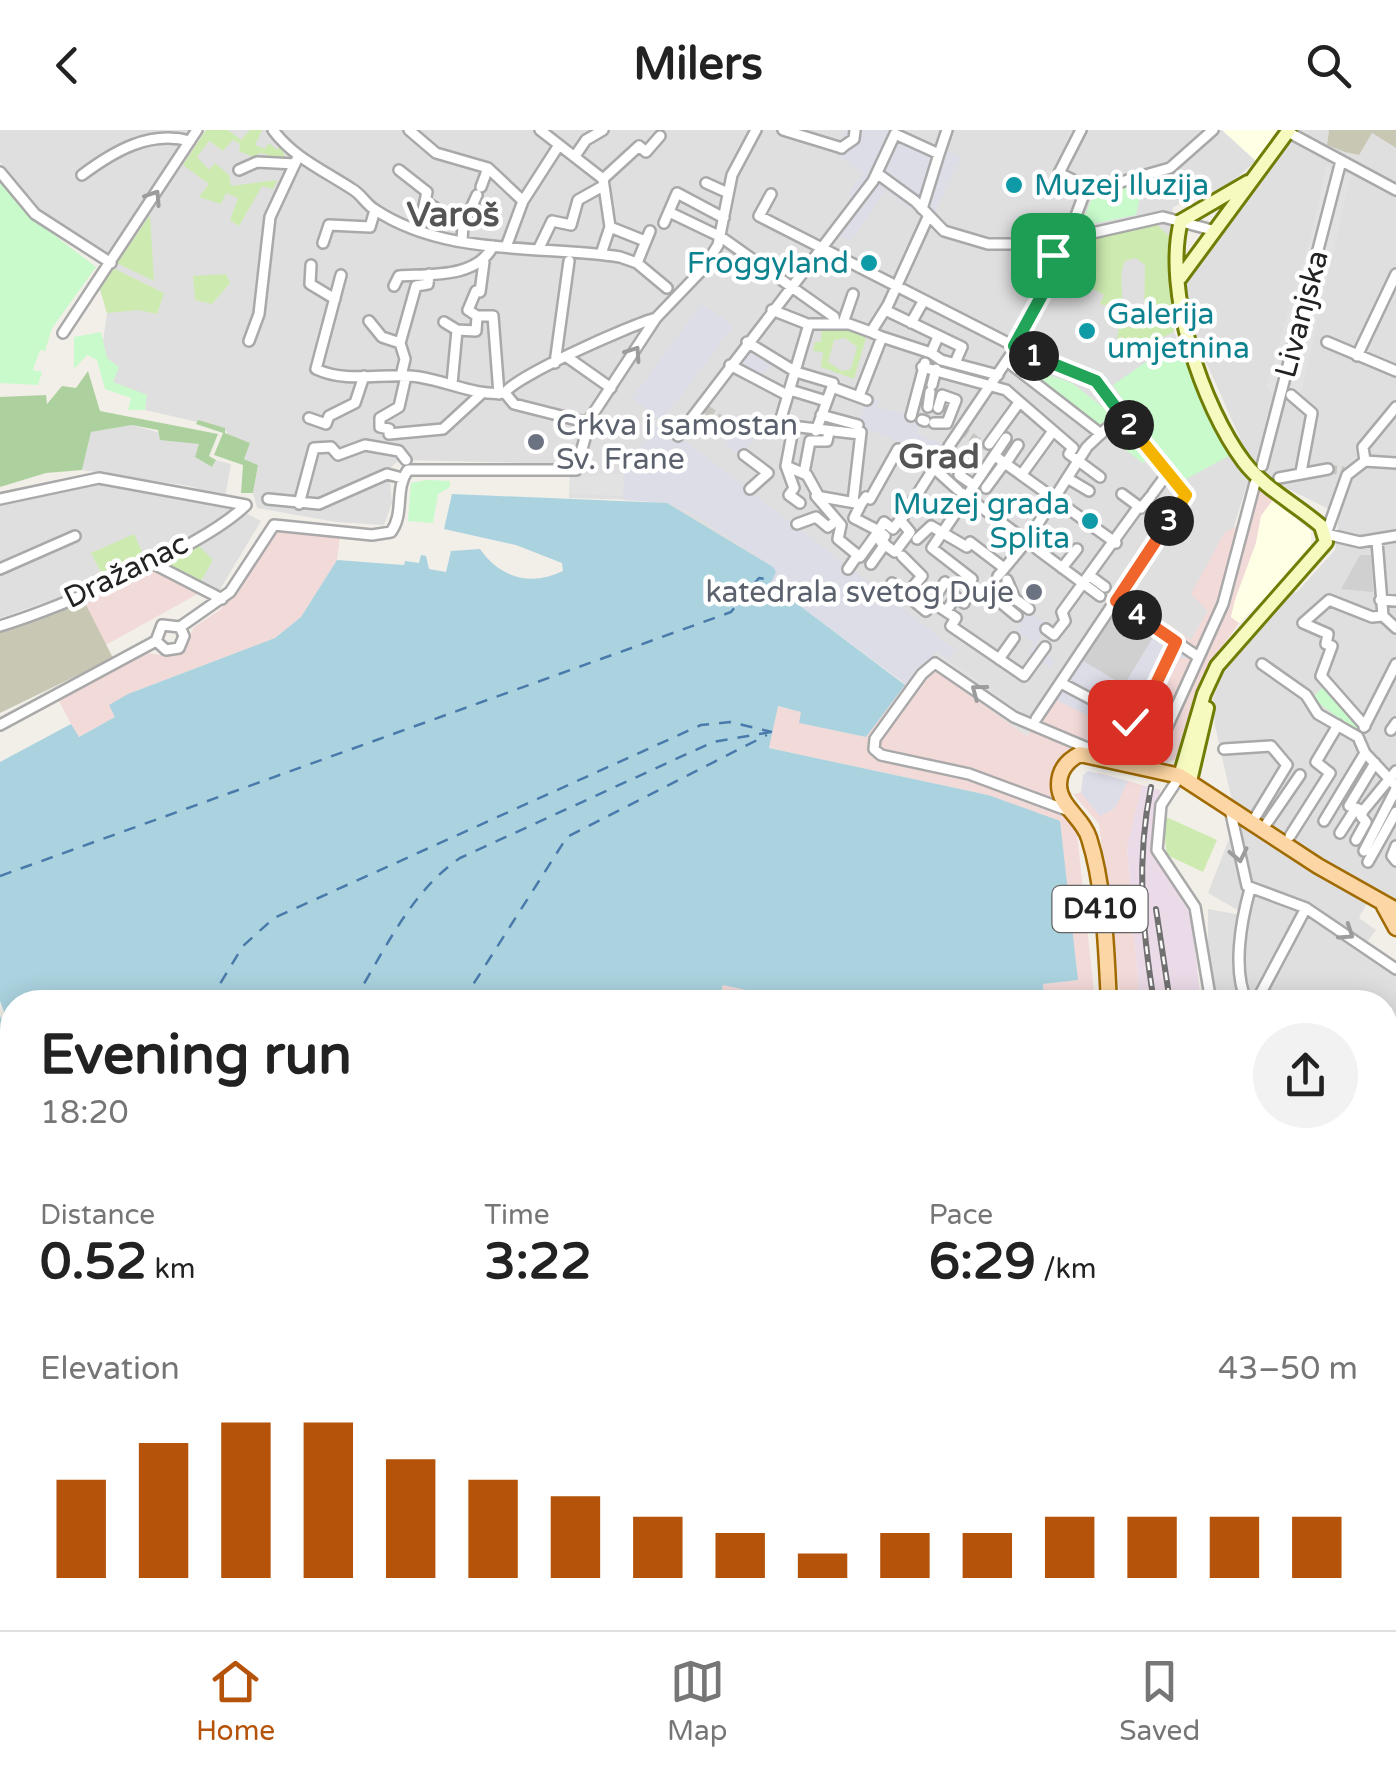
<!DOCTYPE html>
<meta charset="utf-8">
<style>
body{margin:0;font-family:"Varela Round",sans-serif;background:#f2f2f2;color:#222;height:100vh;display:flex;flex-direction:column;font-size:38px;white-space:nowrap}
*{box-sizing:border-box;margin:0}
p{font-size:32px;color:#767676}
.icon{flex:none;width:55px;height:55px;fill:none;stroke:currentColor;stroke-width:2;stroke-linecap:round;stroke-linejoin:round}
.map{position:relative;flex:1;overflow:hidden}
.panel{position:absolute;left:0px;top:860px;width:1398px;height:640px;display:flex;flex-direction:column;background:#fff;border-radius:40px 40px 0 0;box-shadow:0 5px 25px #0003}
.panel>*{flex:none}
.pin{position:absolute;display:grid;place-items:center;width:85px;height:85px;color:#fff;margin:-42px;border-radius:20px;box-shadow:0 5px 15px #0006}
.km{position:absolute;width:50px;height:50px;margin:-25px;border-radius:50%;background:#222;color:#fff;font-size:28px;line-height:50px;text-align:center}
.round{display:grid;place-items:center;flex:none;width:105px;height:105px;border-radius:52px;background:#f2f2f2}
.head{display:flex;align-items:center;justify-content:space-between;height:170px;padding:0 40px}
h1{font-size:55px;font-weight:700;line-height:75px}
.stats{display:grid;grid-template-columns:repeat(3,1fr);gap:15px;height:170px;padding:10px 40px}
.stats div{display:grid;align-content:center}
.stats b{font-size:50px;font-weight:700}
.stats small{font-size:28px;font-weight:400}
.stats p{font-size:28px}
.chart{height:280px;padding:20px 40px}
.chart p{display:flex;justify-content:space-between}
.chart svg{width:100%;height:180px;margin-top:10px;stroke:#b45309;stroke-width:6}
header{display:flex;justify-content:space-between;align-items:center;height:130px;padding:0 40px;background:#fff;font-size:45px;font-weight:700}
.dock{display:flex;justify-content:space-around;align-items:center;height:140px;border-top:2px solid #e0e0e0;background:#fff;font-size:28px;color:#767676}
.dock a{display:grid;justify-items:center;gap:5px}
.dock .on{color:#b45309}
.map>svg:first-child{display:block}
</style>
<header><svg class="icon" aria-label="back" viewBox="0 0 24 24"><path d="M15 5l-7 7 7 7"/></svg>Milers<svg class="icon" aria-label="search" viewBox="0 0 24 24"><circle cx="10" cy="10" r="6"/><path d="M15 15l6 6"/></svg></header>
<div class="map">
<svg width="1396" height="1500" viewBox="0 0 1396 1500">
<rect width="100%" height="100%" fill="#f2efe9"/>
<path fill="#e0dfdf" d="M0,0H195L129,100L106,124L41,81L0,32Z
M206,0H1222L1256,31L1227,56L1173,77L1171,108L1174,202L1239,339L1249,348L1208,481L1191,511L1117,476L1039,592L1009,595L927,534L909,557L775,457L647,370L569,368L570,334L399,330L389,339L392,373L384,395L336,392L257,378L253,363L258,335L244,329L224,298L145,280L146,265L112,252L102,218L107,183L99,156Z
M1299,0H1329L1327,15L1358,25L1372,3L1396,18V786L1368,771L1359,788L1376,800L1367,812L1315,780L1252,758L1215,596L1213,569L1228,530L1291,458L1296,463L1335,420L1339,384L1276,353L1247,324L1192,200L1185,163L1186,147Z
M132,295L200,314L195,327L212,337L216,330L231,334L225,367L189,356L82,340L91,302Z
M99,351L235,377L261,391L219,461L166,438L182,416L179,411L102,444L72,463L0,488V442L79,409L74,399L0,432V371Z
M1231,704L1246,764L1241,782L1208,763Z
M1253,764L1298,777L1348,805L1396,845V1033L1385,1056V872H1250L1245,860V786Z
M1208,779L1241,785L1244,872H1216L1208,833Z
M1385,1167L1396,1174L1394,1316L1385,1351Z"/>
<path fill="#f2dad9" d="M1249,348L1273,370L1261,386L1256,413L1235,470L1231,487L1239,493L1202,545L1183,627L1165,633L1092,614L1074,619L1059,634L1077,703L1095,872H1044L1043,854L1077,850L988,665L769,618L777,576L802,582L800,593L866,607L904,554L909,557L926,534L1027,606L1081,530L1124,555L1117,476L1126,465L1191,510L1208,481L1191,464L1225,402L1237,396Z
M278,399L340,406L337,430L301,487L275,508L128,564L116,587L78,607L59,571L145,523L171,526L182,522L194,497L220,480Z
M149,439L189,452L201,462L0,574V502L68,478Z
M1099,643L1142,655L1127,718L1140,872H1121L1099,694L1073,664L1080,663Z
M722,854L803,872H718Z"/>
<path fill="#ebdbe8" d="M1142,655L1160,660L1155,722L1191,786L1201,872H1140L1127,717Z"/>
<path fill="#ffffe5" d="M1222,0H1278L1256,31Z
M1273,370L1311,401V423L1239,493L1231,487L1235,470L1256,413L1261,386Z"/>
<path fill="#d0d0d0" d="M1360,425H1371L1373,462L1341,459Z
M1117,476L1157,501L1124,556L1081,530Z"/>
<path fill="#c7c7b4" d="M1329,0H1396V18L1372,3L1359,25L1345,22L1327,15Z
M84,471L113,528L0,583V502Z"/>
<path fill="#cdebb0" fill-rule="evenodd" d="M206,0H228L241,10L250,0H262L255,15L265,19L269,13L277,20L280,15L285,27L266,31L267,24L259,23L256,28L239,21L240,14L233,10L223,21L209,11L197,27L209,40L215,33L229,45L231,56L277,50L273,59L262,56L239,96L230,90L238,68L226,63L221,74L199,67L209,54L183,35Z
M150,85L154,151L117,133Z
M1154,92L1171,108L1174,202L1128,222L1117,209L1119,195L1132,198L1144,187L1145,135L1136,128L1125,131C1116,148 1127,165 1119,178L1100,174L1104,165L1085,155L1077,165L1048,162L1057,126L1075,111Z
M113,138L164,163L157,184L138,180L107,183L99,156Z
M226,144L230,153L212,174L195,170L193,146Z
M848,200L866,208L854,249L821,237L823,222L813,221L815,212H821L822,201ZM845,208L857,217L851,239L842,241L828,232L834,210Z
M134,404L143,424L102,444L91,423Z
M196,413L213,430L201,451L166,438L171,428Z
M1162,685L1217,710L1203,742L1167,725Z"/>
<path fill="#add19e" d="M88,241L100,281L218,304L209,326L216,330L212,337L195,327L199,314L160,310L158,300L132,295L91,302L82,340L46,343L0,357V267L46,265L47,274L62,256L76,258Z
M198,290L225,298V303L250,313L244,329L258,335L253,363H241L243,335L214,325L223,303L196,294Z"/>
<path fill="#c8facc" d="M0,52L28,85L96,137L52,198L45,221L40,220L33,240L42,242L38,255L0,253Z
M1143,53L1136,85L1087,95L1083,90L1093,66Z
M101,202L107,228L119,237L113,252L147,265L145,280H128L131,268L105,259L97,230L87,225L74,239V207Z
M1170,215L1185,218L1232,324L1179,353L1113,255Z
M1018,235L1072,253L1114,286L1096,298Z
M1118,290L1150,327L1143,333L1108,307Z
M427,350L450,351V357L438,364L433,393L408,391L411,353Z
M1324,556L1360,593L1356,601L1312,568Z
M1083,1488H1242L1243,1500H1104Z"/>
<path fill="#e2e2e2" d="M1326,36L1351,45L1299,272L1279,273L1266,257L1311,105Z
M623,344L625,366L570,364V348Z
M936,521L1036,592L1027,606L926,534Z"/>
<path fill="#dddde8" d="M845,0H905L961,27L932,88L916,83L886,60L851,111L836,103L825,122L829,131L820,132L757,215L774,231L758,251L736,239L684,310L956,520L949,530L936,521L909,557L775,457L767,459L773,437L691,383L667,373L623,370L624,338L661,291L632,268L702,174L733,196L662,291L675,300L707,260L852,66L848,64L863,43L823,14L825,7L841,12Z
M868,267L879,270L877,277L922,288L917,304L951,317L935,342L897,319L899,315L889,307L863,298L856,302Z
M745,287L765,291L742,327L725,315Z
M1029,482L1046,494L1036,513L1055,531L1050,538L1029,524L1035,515L1016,501Z
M1157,501L1193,528H1179L1148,598L1131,607L1054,569L1081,530L1124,555Z
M1088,641L1128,651L1115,678L1100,686L1081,663L1083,645Z"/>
<path fill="#aad3df" d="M452,364L667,373L773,437L776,442L768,459L775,457L905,555L866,607L799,593L801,582L778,576L769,618L988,665L1060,691L1078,850L1043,854L1044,872H803L723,855L718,872H12V903L0,871V632L71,594L79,607L115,587L109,575L128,564L275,508L301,487L337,430L404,435L405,431L419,433L421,425L426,426L429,439L446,442L451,421L480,419C501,449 532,456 563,441L562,433L516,415L444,399Z
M0,886L12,918V1051L0,1066Z
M12,1078V1488H887L911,1500H0V1090Z
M1396,1374V1500H1289L1286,1488H1385V1380Z
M929,1488H1074L1087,1494V1500H953Z"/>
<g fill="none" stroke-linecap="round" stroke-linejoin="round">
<path stroke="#4a7aab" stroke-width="2.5" stroke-dasharray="12 10" stroke-linecap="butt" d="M0,746L731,482L759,448L772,450
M209,872L243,816L274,788L701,595L730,592L772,602
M353,872C384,822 410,762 460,728L713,612L771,602
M462,872L567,707L767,605
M0,962L8,982L0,1021
M0,1214L12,1197
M0,1296L12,1287
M0,1341L12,1330
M0,1391L12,1378
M0,1444L12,1430
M9,1500L19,1488
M61,1500L70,1488
M111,1500L119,1488
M155,1500L162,1488
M197,1500L204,1488"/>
<path stroke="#c8c6c1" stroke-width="9" stroke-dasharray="9 4.5" stroke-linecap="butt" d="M706,279L735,301
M960,299L985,317
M1328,339L1344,341"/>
<defs>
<path id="street" d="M273,0C294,28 323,40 352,59C361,64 366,74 374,79C445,127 541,115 620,127L637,133L667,158
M409,0L436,23L488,38L523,71L506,117
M540,0L603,49L610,97L601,124
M783,0L842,18
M1081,0L1059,43L1093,60L1170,38L1213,0
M1288,2L1396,60
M841,18L854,9L855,0
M939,24L947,0
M575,26L586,10L603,0
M239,40L257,32L295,34
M399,40L427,62L419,99
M0,42L35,84L111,133
M878,44L915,71L944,101L988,114H1044L1163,87L1212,100
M82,45C114,21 150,0 190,11
M603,49L639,16L646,22L660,6
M706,53L728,63
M481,57L488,38
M771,64L759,86L1016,217L1096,251L1186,365L1036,589
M523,71L559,15
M428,73L463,96L462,110
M669,82L721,107L834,187L835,193
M664,93L677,63L724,88
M463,96L477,65
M610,97L645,111
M1068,107L1086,59
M323,113L329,95L370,97L375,80
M538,120L552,91L571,95L578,70L603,56
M637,133L650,101
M311,135L310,154L335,169
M341,145L316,239C347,254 386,242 419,247C450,252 475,266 505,263
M394,156L399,146C431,144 477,148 493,116
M772,180L805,193
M885,180L962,217L955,233
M477,186H493L499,264
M369,191L382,207L400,213
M444,192L457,200
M843,193L853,164
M911,193L924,170
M63,203L197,0
M882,207L931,223L938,207
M249,211L259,184L270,87L298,27
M747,212L796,242L833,253L832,257L867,270
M1327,212L1396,241
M1015,216L1042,165L1054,112
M931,223L941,230L998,245
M1357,226L1396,144
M567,227L611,258
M1008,232L1101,304
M555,233L569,131
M730,235L787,265
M922,237L1006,260L1073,318L1069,324L1100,347
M401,246L405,229L400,213L416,156L428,154L429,144
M406,246L399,277L380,288V297L389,299V304L443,299L480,265
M452,254L457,200L476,201L477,186L468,180L476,161L480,162L484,132
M932,255L936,239
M790,260L826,271
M505,263C513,247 633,194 656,188
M505,263L514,274L589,293
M1291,265L1312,283L1301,342
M859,266L882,207L871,202L888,175L928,87
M928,277L930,262
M821,285L858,295
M911,286L925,233
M309,288L326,294L329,286L355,273L364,246
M922,290L925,291
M765,293L860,304
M934,293H947L956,270L942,265L938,278
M779,295L809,194H849L871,202
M793,299L786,336L807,345L818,365
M816,301L832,257
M678,306L873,51L895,4L939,24L922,79
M989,314L1018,274
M1089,315L1107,298
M949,316L1016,217
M744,325L768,343L750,359
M995,326L1116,413
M1365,331L1347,345L1326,404L1360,412L1396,406
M1365,331L1363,317L1396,277
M1365,331L1396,333
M967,333L959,345L972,354
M1006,333L1018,315
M786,336L794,358L789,365L800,373
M1262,336L1341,31
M936,340L958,360
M804,343L810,311H827L829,302
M1022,344L1053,301
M1067,348L1089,361
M1279,348L1328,339
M986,358L1005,332
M962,363L1100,466
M1153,363L1167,344
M1122,364L1141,378L1151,366
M0,369L99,348L246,375
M268,369L319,374L387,344L402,348
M853,372L861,302
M299,374L314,318L331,317L338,325L365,315L399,321L406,330
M861,374L866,367L870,369L898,319
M901,390L932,341
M797,394L816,387L828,397L836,391
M879,401L854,388L861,374L816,366L841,395L838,409L860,427L878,402L884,392L893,399L900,390L910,402L895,422L881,412L885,406L879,401
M917,409L931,396L967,417L970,412L1004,438
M1377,411L1383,486L1396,498
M902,426L922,446L906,465
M150,432L222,469
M871,434L885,414
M1062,438L1077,419
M0,439L75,406
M848,439L857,426
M998,446L1027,411L1087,317
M1090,446L1105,457
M972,449L932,418L1006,308
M1007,450L1015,469L1029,479
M892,453L926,481L945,452
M994,467L1017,486
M1380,470L1396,471
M1116,471L1197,526
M932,472L956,488
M946,481L956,467L964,473
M956,488L951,496L1024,546L1045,517
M0,496C61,477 203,417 246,375
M180,497L230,462L274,395L372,405L391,402C405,383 394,359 408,340H576L591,287L656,188L703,139L718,115L732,45L756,0
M1046,499L1054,505L1065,491L1062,482L1139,376
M156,511L166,520L179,518L184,506L180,497
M156,511L162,495L180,497
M999,529L1014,508
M1262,534L1306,565L1318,584L1358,607L1365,623L1396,656
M1061,553L1140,595
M0,595L156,511
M1365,596L1321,546L1332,516L1326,514L1328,504L1303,493L1329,470L1372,487L1383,486
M1364,597L1396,534
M1391,600L1396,593
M1164,604L1223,474L1255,353
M1142,605V582L1176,512
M1224,619L1271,616L1287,635L1256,686
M1180,646L1161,675L1157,720L1195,777L1211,872
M1349,676L1375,633
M1230,679L1247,756L1306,778L1396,839
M1069,681L969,644L881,625L874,619L875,609L922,544L935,533L1014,587L1104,625
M1324,691L1365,623
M1267,693L1300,645
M1340,703L1356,678L1363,681L1396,641
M1290,706L1330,643L1316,632L1338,595
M1356,710L1366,692L1361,686L1363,681
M1396,716L1392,726L1396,731
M1364,721L1396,659
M1368,732L1396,682
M1247,872C1232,841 1241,791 1250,759
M1256,872L1306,778
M1385,1123L1396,1150
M1385,1158L1396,1163
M1385,1267L1396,1268"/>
<path id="secondary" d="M1180,148L1289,0
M1180,646L1204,564L1217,536L1326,412L1321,396C1297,375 1264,358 1244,332C1202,276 1163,160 1181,91L1248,52
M1190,651L1207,578"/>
<path id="primary" d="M1384,776L1396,798
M1109,872C1106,820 1105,758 1089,708C1083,688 1059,676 1059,655C1059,640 1068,630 1080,624L1180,646L1318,736L1396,780
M1385,1086L1396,1059"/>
</defs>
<use href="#street" stroke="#a9a9a9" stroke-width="14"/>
<use href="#secondary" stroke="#707d05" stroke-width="18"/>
<use href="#primary" stroke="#a06b00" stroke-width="19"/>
<use href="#street" stroke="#fff" stroke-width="9"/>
<use href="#secondary" stroke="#f7fabf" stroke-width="12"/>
<use href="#primary" stroke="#fcd6a4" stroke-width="14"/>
<defs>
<path id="rail" d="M1151,657C1136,731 1142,798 1154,872
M1156,779L1170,872"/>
</defs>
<use href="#rail" stroke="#707070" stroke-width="6"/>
<use href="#rail" stroke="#fff" stroke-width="2.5" stroke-dasharray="8" stroke-linecap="butt"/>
</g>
<defs><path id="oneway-chevron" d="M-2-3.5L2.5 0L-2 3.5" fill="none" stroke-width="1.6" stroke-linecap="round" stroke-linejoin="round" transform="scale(2.5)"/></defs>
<g stroke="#9c9c9c">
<use href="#oneway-chevron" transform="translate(154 67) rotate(-57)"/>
<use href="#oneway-chevron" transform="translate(634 223) rotate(-56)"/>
<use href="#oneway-chevron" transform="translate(978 561) rotate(-143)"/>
<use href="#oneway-chevron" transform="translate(1239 725) rotate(78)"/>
<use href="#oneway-chevron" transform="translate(1347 803) rotate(34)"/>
</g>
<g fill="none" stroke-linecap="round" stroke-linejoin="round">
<defs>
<path id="split-1" d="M1034,226L1014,216L1042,165L1053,125"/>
<path id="split-2" d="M1034,226L1096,251L1129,295"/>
<path id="split-3" d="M1129,295L1186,365L1169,391"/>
<path id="split-4" d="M1137,485L1116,471L1169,391"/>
<path id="split-5" d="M1137,485L1176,512L1144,579"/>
<path id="split-6" d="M1130,592L1140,594L1144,579"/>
</defs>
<use href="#split-1" stroke="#fff" stroke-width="20"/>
<use href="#split-2" stroke="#fff" stroke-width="20"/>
<use href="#split-3" stroke="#fff" stroke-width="20"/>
<use href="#split-4" stroke="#fff" stroke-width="20"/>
<use href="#split-5" stroke="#fff" stroke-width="20"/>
<use href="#split-6" stroke="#fff" stroke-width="20"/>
<use href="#split-1" stroke="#22a559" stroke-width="12"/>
<use href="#split-2" stroke="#22a559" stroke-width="12"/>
<use href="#split-3" stroke="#f5b400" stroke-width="12"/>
<use href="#split-4" stroke="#f0652b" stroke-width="12"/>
<use href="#split-5" stroke="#f0652b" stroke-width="12"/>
<use href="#split-6" stroke="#f5b400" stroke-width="12"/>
</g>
<g fill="#0f9aa8" stroke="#fff" stroke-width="4">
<circle cx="1014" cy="55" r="10"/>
<circle cx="869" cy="133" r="10"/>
<circle cx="1087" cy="201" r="10"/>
<circle cx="1090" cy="391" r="10"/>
</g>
<g fill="#6b7280" stroke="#fff" stroke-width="4">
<circle cx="536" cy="312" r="10"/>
<circle cx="1034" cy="462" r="10"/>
</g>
<g text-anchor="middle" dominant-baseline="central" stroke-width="9" stroke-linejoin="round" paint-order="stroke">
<rect fill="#fff" stroke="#646464" stroke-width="2.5" x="1052.5" y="756" width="95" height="46" rx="8"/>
<g font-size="28" font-weight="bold" fill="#222">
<text x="1100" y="779">D410</text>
</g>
<g font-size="30" fill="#0d838f" stroke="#fff" text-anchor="start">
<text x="1034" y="55">Muzej Iluzija</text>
<text x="849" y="133" text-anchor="end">Froggyland</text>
<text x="1107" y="184">Galerija<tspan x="1107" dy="34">umjetnina</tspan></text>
<text x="1070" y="374" text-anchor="end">Muzej grada<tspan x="1070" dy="34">Splita</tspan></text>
</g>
<g font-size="30" fill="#222" stroke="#fff">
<text transform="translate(1302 184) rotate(-75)">Livanjska</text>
<text transform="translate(126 441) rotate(-26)">Dražanac</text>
</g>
<g font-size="30" fill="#5b616d" stroke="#fff" text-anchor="start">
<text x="556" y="295">Crkva i samostan<tspan x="556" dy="34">Sv. Frane</tspan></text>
<text x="1014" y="462" text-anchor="end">katedrala svetog Duje</text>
</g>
<g font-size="35" font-weight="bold" fill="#555" stroke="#fff">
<text x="453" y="85">Varoš</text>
<text x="939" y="327">Grad</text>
</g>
</g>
</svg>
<div class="pin" style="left:1053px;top:125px;background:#1e9e55"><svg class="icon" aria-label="arrive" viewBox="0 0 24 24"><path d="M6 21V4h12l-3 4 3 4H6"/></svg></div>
<div class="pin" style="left:1130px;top:592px;background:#d93025"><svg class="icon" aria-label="check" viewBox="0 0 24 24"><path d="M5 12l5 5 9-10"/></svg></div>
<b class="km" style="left:1034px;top:226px">1</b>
<b class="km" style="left:1129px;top:295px">2</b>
<b class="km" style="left:1169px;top:391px">3</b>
<b class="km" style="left:1137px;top:485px">4</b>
<section class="panel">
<div class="head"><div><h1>Evening run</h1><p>18:20</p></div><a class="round"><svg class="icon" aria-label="share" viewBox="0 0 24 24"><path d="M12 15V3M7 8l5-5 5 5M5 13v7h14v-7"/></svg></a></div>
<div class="stats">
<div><p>Distance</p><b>0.52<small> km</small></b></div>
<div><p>Time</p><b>3:22</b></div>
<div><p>Pace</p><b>6:29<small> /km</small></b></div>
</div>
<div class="chart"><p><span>Elevation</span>43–50 m</p>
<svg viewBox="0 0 160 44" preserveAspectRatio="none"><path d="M5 44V20M15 44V11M25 44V6M35 44V6M45 44V15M55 44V20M65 44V24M75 44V29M85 44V33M95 44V38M105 44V33M115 44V33M125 44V29M135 44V29M145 44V29M155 44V29"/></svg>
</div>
</section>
</div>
<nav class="dock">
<a class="on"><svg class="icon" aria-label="home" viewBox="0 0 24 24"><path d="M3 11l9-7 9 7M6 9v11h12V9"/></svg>Home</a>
<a><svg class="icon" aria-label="map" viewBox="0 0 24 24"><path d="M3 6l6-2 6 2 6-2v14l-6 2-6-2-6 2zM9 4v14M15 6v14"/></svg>Map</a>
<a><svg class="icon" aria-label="saved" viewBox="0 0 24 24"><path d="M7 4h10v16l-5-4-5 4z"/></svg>Saved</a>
</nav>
